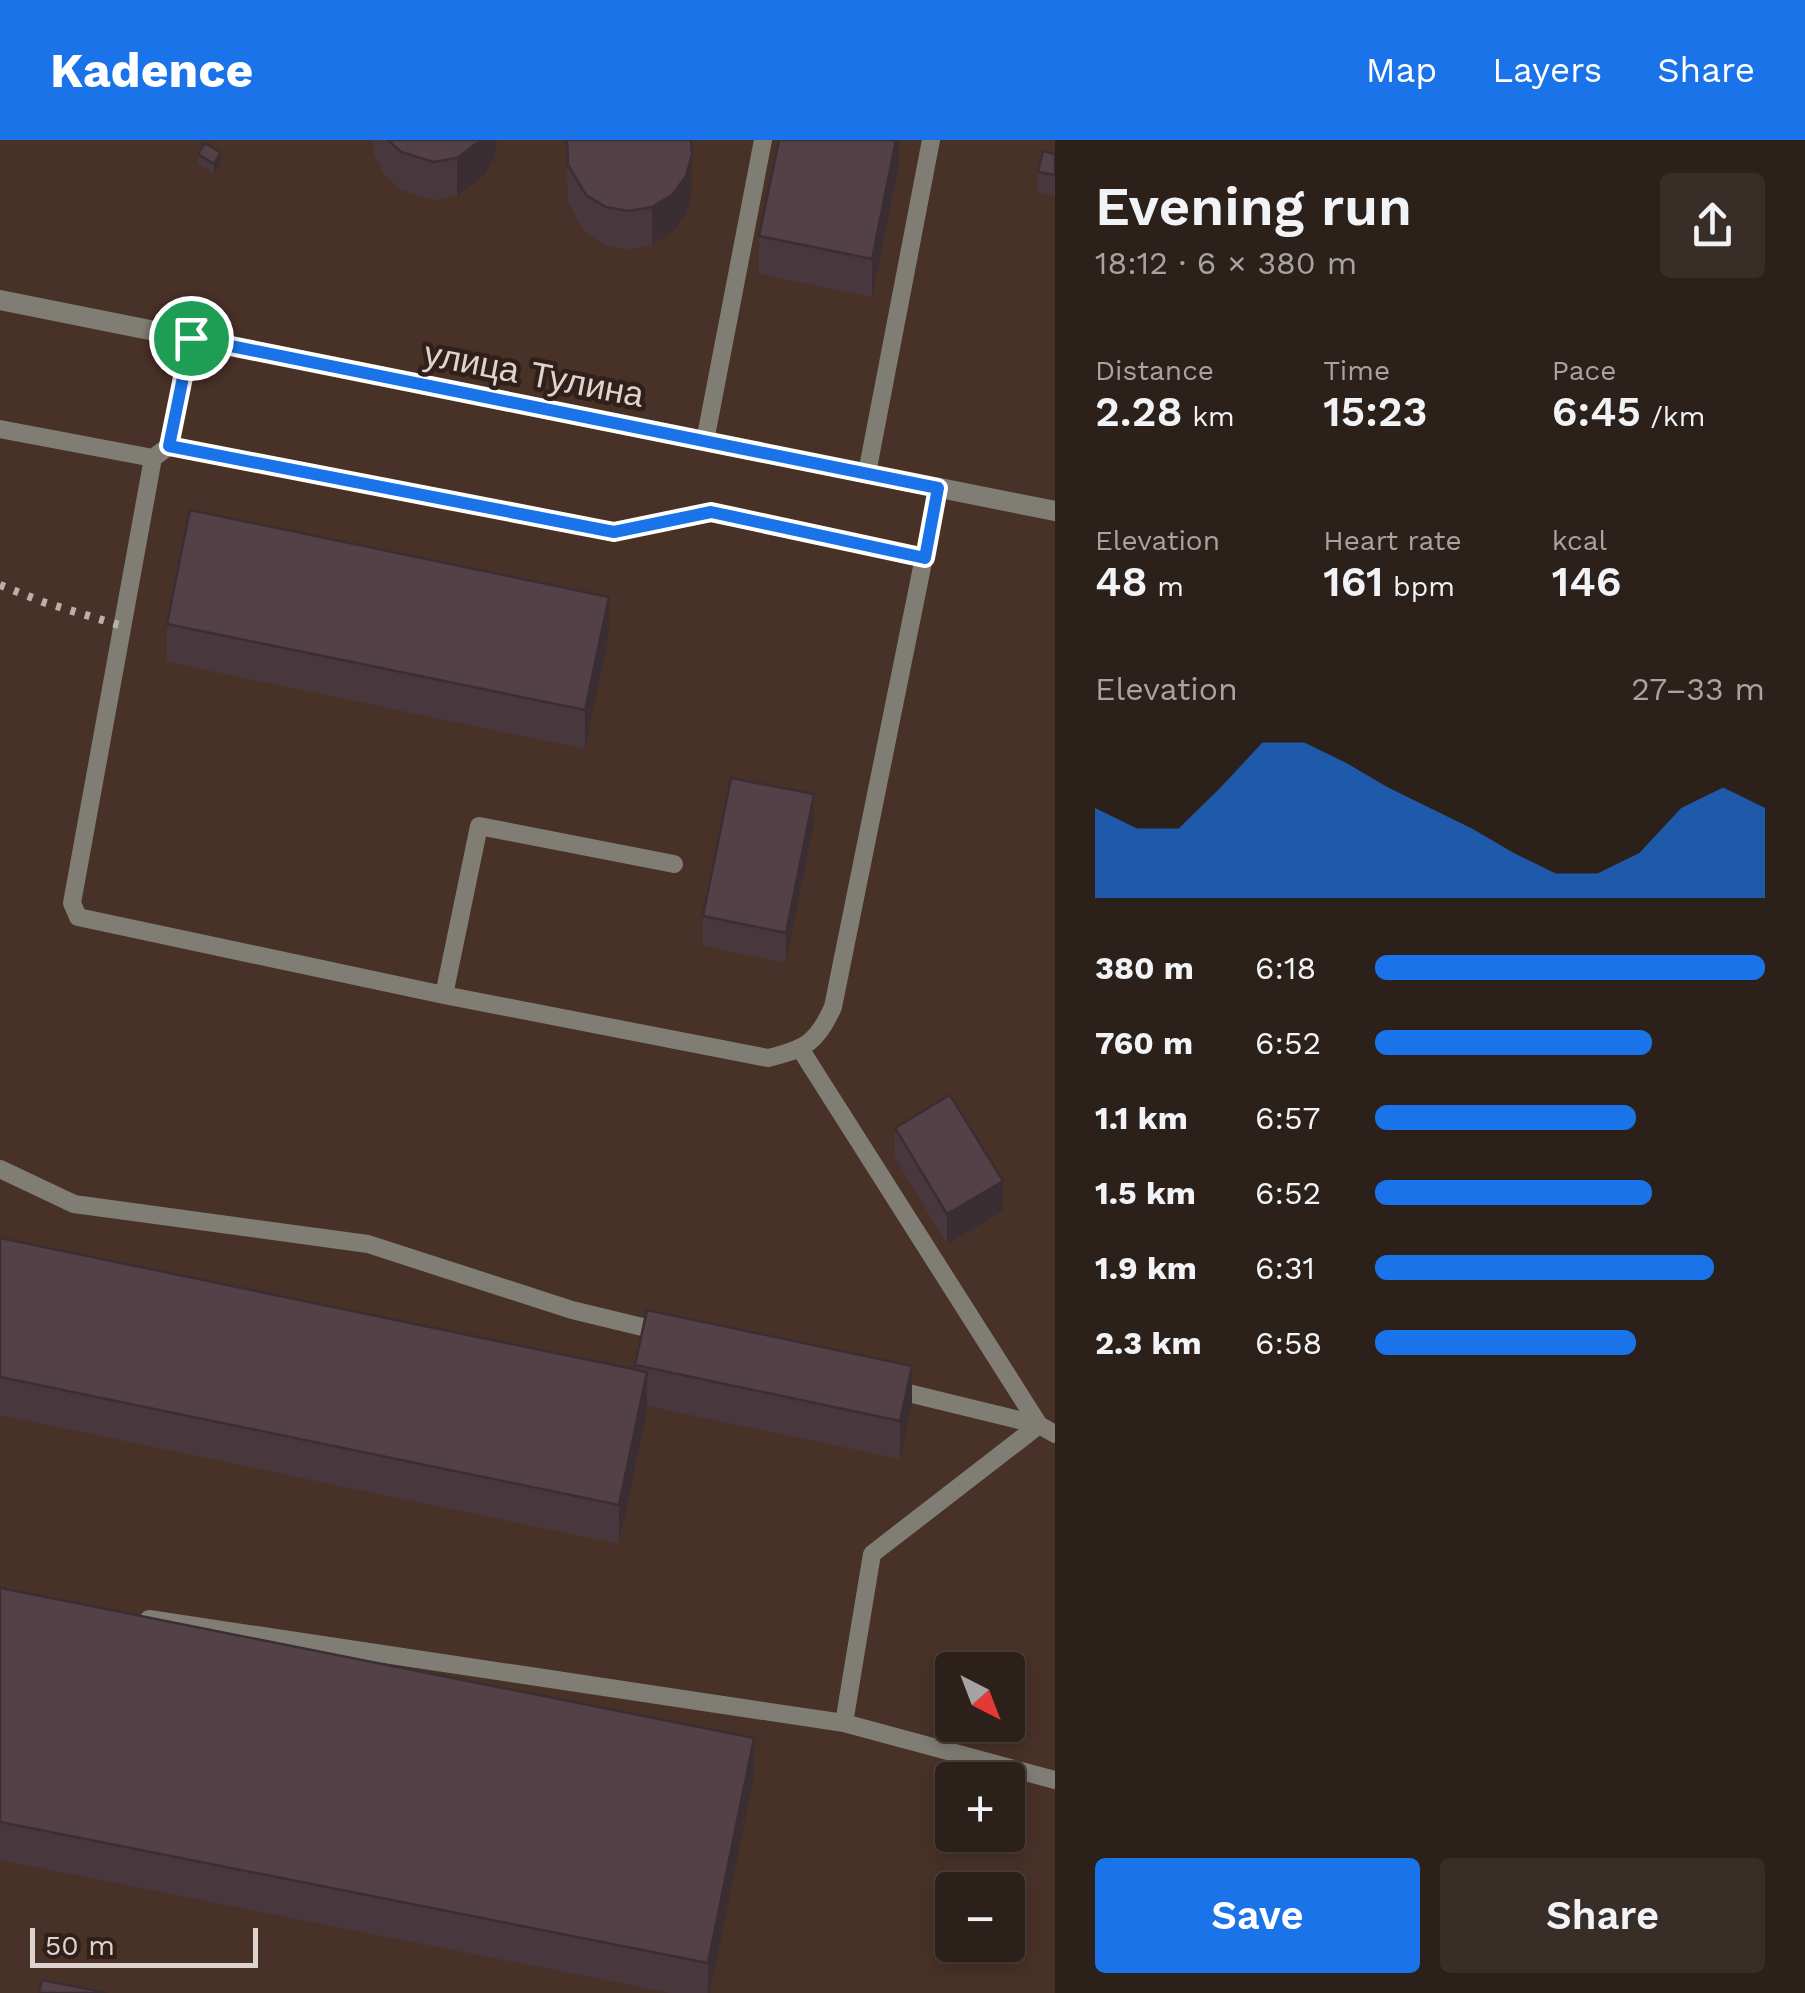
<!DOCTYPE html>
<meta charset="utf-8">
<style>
body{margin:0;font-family:"Work Sans",sans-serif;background:#382d27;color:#f1f3f6;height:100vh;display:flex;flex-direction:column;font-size:38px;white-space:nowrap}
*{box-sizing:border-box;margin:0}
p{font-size:32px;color:#a6a3a2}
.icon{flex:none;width:55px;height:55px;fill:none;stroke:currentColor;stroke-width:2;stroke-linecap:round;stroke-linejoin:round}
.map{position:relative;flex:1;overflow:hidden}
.panel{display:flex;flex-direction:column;background:#2c201a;width:750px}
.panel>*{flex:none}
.needle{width:65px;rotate:138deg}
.controls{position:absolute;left:935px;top:1512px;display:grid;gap:20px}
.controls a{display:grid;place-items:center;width:90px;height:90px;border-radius:10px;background:#2c201a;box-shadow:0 5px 15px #0003,0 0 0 2px #483e39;font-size:50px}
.scale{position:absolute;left:30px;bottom:25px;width:228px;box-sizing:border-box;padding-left:10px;border:5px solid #dfd3cf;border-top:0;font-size:28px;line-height:35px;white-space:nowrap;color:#dfd3cf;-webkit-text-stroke:8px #312019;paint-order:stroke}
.pin{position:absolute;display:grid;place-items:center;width:85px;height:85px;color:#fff;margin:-42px;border:5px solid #fff;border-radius:50%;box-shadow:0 2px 10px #0007}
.round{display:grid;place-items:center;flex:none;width:105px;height:105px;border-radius:10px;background:#382d27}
.overview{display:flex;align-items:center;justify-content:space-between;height:170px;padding:0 40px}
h1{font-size:55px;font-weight:600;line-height:75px}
.figures{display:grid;grid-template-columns:repeat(3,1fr);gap:15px;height:170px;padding:10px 40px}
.figures div{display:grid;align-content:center}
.figures b{font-size:42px;font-weight:600}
.figures small{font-size:28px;font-weight:400}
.figures p{font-size:28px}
.chart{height:280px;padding:20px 40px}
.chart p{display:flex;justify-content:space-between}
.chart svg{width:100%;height:180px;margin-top:10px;fill:#1a73e8;opacity:.7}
.primary-button{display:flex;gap:20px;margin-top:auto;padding:20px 40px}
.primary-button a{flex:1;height:115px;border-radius:10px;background:#1a73e8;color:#fff;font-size:40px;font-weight:600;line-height:115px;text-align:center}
.primary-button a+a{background:#382d27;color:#f1f3f6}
ul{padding:0 40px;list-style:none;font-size:32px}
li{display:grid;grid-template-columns:160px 120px 1fr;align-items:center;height:75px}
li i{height:25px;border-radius:12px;background:#1a73e8}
header{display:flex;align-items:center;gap:60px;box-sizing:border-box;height:140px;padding:0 50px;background:#1a73e8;color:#fff}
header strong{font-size:48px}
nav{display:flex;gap:55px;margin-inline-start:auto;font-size:35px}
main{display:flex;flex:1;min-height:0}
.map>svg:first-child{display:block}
</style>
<header>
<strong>Kadence</strong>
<nav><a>Map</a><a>Layers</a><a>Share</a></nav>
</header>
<main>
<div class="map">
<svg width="1055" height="1853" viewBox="0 0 1055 1853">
<rect width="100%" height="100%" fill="#3b2a23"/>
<path fill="#483127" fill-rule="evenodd" d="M0,0H1055V1853H0ZM952,1530H1008V1585H952ZM952,1640H1008V1695H952ZM952,1750H1008V1805H952Z"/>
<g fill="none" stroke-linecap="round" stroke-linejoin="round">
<path stroke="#7f7d74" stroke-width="18" d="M191,199L169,306L153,318L72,763L78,777L444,855L768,918C805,909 817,903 833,867L938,348
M0,289L153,318
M705,301L763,0
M169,306L614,392L711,373L925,418
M867,333L931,0
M444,855L479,686L674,724
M0,1029L74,1064L368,1104L572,1170L663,1192
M892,1249L1039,1285L1055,1294
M149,1479L844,1583L872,1414L1039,1285L801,910
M844,1583L1055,1640"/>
<path stroke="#7f7d74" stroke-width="20" d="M0,160L1055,371"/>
<path stroke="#bcafaa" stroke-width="8" stroke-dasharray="5 10" stroke-linecap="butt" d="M0,445L43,462L122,486"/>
</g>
<path fill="#48383e" d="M372,0H497L495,14L485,35L457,56L434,60L401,50L384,34L374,14Z
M899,0V24L872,157L759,134V96Z
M566,2L692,52L686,74L672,93L652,105L629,110L606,105L586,93L568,63Z
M198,14L221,23L214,34L198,24Z
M1055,14V56L1038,52V32Z
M167,484L609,495L585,609L167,522Z
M814,684L786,823L703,806V776Z
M895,988L1003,1071L947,1104L895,1018Z
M0,1098L635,1230V1225L912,1264L900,1319L647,1266L619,1404L0,1275Z
M0,1448L754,1636L710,1853H670L0,1720Z"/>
<path fill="#3b2e32" d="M481,0H497L495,14L485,35L457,56V18Z
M896,0H899V24L872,157V119Z
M221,13V23L214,34V24Z
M692,14V52L686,74L672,93L652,105V67Z
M609,457V495L585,609V570Z
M814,654V684L786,823V793Z
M1003,1041V1071L947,1104V1074Z
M912,1226V1264L900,1319V1281Z
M647,1232V1270L619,1404V1365Z
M754,1598V1636L710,1853H708V1823Z"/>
<path fill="#544148" stroke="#3b2e32" stroke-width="2.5" d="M388,0H481L457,18L434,22L401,12Z
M567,0H691L692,14L686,36L672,55L652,67L629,71L606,67L586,55L568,25Z
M779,0H896L872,119L759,96Z
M205,3L221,13L214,24L198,14Z
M1043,11L1055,14V35L1038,32Z
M190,370L609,457L585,570L167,484Z
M731,638L814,654L786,793L703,776Z
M950,955L1003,1041L947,1074L895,988Z
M0,1098L647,1232L619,1365L0,1237Z
M647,1170L912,1226L900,1281L635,1225Z
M0,1448L754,1598L708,1823L0,1682Z
M42,1840L107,1853H39Z"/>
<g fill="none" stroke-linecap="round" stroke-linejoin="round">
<defs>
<path id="route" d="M191,198L938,348L925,418L711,372L614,392L169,306Z"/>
</defs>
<use href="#route" stroke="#fff" stroke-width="20"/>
<use href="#route" stroke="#1a73e8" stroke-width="12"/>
</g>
<g text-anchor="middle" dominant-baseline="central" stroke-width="9" stroke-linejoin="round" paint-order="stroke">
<g font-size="35" fill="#dfd3cf" stroke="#312019">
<text transform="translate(534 234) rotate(11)">улица Тулина</text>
</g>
</g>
</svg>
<div class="controls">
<a><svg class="needle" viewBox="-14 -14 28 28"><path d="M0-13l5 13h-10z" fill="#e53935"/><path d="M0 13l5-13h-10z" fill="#a6a3a2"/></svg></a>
<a>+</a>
<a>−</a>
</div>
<div class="scale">50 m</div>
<div class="pin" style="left:191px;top:198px;background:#1e9e55"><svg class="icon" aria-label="arrive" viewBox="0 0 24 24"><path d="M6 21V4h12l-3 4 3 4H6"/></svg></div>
</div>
<section class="panel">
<div class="overview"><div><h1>Evening run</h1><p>18:12 · 6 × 380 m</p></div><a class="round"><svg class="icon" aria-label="share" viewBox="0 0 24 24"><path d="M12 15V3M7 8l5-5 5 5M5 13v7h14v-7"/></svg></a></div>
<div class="figures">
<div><p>Distance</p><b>2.28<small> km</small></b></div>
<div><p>Time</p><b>15:23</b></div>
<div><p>Pace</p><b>6:45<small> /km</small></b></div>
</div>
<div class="figures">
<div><p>Elevation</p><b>48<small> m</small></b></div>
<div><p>Heart rate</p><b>161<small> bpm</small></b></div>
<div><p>kcal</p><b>146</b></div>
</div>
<div class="chart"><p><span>Elevation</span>27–33 m</p>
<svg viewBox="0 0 160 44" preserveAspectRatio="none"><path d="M0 44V22L10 27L20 27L30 17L40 6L50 6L60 11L70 17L80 22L90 27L100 33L110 38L120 38L130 33L140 22L150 17L160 22V44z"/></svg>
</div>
<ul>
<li><b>380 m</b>6:18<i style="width:100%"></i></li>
<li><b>760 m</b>6:52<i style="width:71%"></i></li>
<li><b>1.1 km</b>6:57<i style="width:67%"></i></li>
<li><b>1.5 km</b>6:52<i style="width:71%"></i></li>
<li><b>1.9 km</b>6:31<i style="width:87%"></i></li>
<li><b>2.3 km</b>6:58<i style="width:67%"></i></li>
</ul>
<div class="primary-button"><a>Save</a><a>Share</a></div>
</section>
</main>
